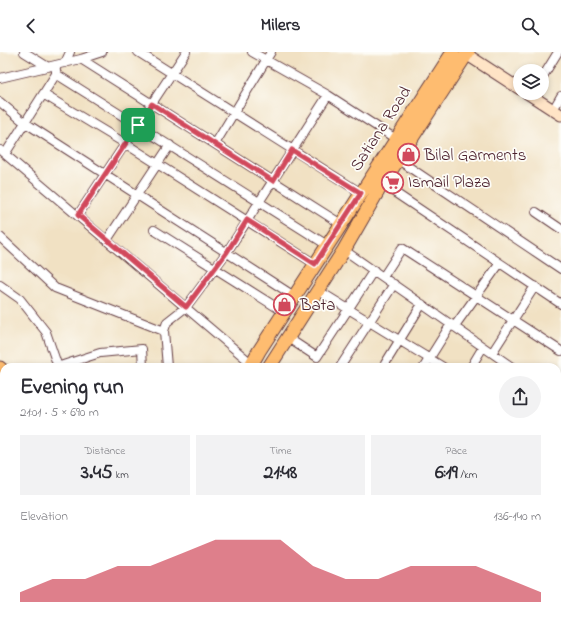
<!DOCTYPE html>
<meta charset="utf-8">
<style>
body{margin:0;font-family:"Indie Flower",sans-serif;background:#f2f2f3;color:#2b2b33;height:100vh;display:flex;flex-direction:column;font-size:15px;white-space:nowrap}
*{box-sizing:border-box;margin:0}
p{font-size:13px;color:#7c7c81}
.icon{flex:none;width:22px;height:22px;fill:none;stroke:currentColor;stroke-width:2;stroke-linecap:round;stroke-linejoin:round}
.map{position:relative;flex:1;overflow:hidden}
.side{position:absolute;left:0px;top:311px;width:561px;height:256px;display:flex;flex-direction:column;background:#fff;border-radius:12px 12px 0 0;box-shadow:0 2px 6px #0003}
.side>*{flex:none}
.controls{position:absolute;left:513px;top:12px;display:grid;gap:8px}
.controls a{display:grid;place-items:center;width:36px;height:36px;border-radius:50%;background:#fff;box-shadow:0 2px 6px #0003;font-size:20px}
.pin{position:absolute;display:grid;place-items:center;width:34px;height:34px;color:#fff;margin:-17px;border-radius:8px;box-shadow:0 2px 6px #0006}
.round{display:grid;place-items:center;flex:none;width:42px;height:42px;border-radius:21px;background:#f2f2f3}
.summary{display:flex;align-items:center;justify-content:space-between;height:68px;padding:0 20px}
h1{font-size:22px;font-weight:700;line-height:30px}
.stats{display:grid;grid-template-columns:repeat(3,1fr);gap:6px;height:68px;padding:4px 20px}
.stats div{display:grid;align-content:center;border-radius:0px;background:#f2f2f3;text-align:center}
.stats b{font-size:20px;font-weight:700}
.stats small{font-size:11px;font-weight:400}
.stats p{font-size:11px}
.chart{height:112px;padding:8px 20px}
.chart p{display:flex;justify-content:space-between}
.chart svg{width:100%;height:72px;margin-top:4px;fill:#d1495b;opacity:.7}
header{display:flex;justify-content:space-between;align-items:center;height:52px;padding:0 20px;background:#fff;font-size:18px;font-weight:700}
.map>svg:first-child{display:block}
</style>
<header><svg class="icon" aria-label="back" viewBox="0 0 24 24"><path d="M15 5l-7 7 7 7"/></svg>Milers<svg class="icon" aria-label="search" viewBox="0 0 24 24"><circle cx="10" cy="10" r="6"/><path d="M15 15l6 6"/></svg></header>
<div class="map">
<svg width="561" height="567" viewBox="0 0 561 567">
<rect width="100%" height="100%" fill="#fdfcf7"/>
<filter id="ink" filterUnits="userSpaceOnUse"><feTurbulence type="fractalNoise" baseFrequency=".025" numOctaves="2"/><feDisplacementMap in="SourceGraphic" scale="8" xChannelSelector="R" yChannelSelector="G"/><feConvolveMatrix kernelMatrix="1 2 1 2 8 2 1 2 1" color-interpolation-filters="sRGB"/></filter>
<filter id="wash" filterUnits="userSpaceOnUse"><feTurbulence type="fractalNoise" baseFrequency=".012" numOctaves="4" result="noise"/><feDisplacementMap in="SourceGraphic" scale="16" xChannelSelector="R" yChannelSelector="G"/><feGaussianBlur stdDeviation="0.9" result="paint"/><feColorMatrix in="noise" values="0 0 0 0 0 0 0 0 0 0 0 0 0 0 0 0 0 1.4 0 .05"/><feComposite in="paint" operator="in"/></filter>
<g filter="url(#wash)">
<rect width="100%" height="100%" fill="#f1e1c3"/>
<path fill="#5ba7d4" stroke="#526380" d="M0,344L4,347V385L0,382Z"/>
</g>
<g filter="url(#ink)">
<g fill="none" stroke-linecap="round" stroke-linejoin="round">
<defs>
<path id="street" d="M24,0L48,15
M138,0L361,141
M252,0L328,43L396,87
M81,7L341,172
M65,11L70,0
M56,22L327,193
M0,26L81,7L102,0
M542,26L558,0
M43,42L126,92L315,212
M0,50L24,70L294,244
M553,58L561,44
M215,92L271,0
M0,98L251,311
M5,102L56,22V18
M397,107L561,217
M382,132L561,252
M536,160L561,177
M78,163L186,0
M154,178L284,260
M0,185L55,236L164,279L167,270L186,255L227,200L328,43
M107,188L170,93
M344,198L512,315
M383,225L402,196L561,299
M0,233L20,247L46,280L58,315
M319,239L443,315
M454,275L500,211
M164,279L167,315
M288,286L317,305L374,218
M492,301L535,234
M57,315L100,301L142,297L143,315
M340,315L394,232
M383,315L422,252
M424,315L451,272
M471,315L483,295
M557,344L561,347
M557,388L561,391
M557,437L561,439
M557,482L561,484
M0,515L4,518
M557,529L561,532
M557,547L561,540
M69,563L75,567
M133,563L134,567
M324,563L329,567
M520,563L526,567
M556,563L561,567
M370,567L373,563
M408,567L410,563
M456,567L458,563
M544,567L546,563"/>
<path id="secondary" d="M466,2L520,37
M527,41L561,63"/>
<path id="primary" d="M250,315L259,299L453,0
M269,315L344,198L382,132L468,0
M0,316L4,320
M0,332L4,336
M0,397L4,400
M0,412L4,416
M204,563L209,567
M284,563L289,567
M309,563L314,567
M179,567L182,563
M231,567L248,564L262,567"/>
</defs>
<use href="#street" stroke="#633c42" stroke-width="10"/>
<use href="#secondary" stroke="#633c42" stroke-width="13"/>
<use href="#primary" stroke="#633c42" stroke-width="15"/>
<use href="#street" stroke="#fff" stroke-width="8"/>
<use href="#secondary" stroke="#ffe4c6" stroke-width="11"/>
<use href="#primary" stroke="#febc70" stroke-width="13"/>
<defs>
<path id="primary-bridge" d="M148,567L151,563"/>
</defs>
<use href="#primary-bridge" stroke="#633c42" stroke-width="15" stroke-linecap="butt"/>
<use href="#primary-bridge" stroke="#febc70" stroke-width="13"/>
</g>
</g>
<g fill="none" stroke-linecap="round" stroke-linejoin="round" filter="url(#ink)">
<defs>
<path id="route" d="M152,52L273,129L292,98L361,141L315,212L247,168L227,200L186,255L78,163Z"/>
</defs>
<use href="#route" stroke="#fff" stroke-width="8"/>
<use href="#route" stroke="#d1495b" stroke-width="5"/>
</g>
<defs>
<symbol id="shop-ring" viewBox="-11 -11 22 22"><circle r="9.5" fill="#fdfcf7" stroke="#d1495b" stroke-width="1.5"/><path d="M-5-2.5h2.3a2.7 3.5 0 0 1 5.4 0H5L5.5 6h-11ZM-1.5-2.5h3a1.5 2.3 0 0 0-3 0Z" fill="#d1495b"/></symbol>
<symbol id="supermarket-ring" viewBox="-11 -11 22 22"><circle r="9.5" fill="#fdfcf7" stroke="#d1495b" stroke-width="1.5"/><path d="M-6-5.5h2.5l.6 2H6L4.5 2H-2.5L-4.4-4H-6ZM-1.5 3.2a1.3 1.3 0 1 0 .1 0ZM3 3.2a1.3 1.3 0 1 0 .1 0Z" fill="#d1495b"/></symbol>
</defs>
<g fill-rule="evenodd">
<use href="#shop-ring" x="396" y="90" width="25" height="25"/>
<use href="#supermarket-ring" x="380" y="118" width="25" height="25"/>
<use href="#shop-ring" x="272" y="240" width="25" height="25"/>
</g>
<g text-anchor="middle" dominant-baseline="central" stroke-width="3.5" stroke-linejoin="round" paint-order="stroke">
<g font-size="17" fill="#4a1f2b" stroke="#fdfcf7">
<text transform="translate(381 77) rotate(-57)">Satiana Road</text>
</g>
<g font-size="17" fill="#4a1f2b" stroke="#fdfcf7" text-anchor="start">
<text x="424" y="103">Bilal Garments</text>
<text x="408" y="130">Ismail Plaza</text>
<text x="300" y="253">Bata</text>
</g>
</g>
</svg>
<div class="controls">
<a><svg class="icon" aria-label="layers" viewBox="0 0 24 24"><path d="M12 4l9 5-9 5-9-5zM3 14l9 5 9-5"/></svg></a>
</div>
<div class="pin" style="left:138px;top:73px;background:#1e9e55"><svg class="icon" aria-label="arrive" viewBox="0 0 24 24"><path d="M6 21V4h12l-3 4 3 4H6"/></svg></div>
<section class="side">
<div class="summary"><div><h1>Evening run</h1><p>21:01 · 5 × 690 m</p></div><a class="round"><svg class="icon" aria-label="share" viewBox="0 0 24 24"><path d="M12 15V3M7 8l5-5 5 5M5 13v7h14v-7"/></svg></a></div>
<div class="stats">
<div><p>Distance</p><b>3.45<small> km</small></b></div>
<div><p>Time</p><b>21:48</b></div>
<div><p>Pace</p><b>6:19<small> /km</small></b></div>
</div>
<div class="chart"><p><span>Elevation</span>136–140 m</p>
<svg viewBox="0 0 160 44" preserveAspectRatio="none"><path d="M0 44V38L10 30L20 30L30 22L40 22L50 14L60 6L70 6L80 6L90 22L100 30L110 30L120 22L130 22L140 22L150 30L160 38V44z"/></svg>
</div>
</section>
</div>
